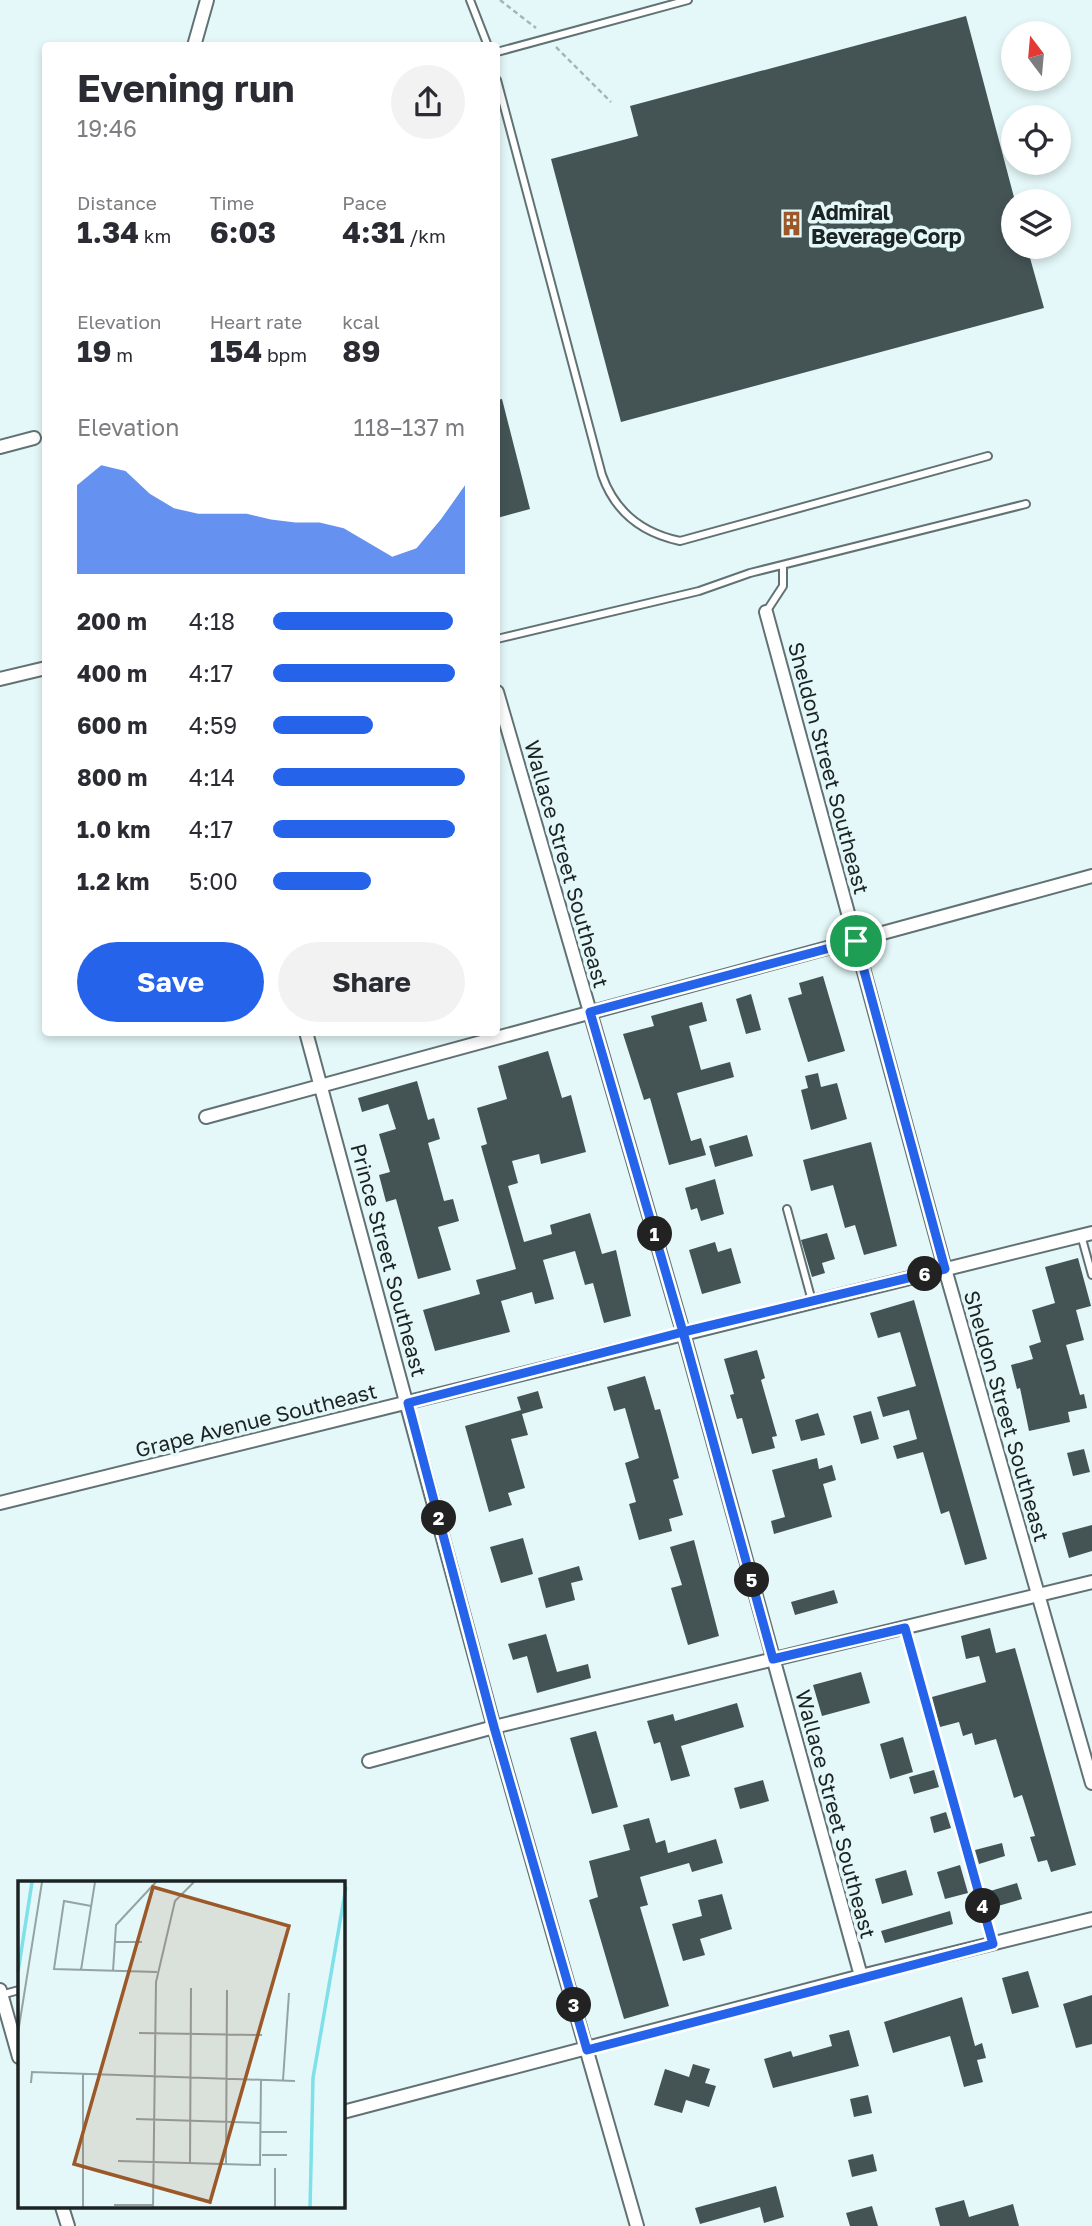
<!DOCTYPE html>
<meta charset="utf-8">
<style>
body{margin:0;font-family:"Golos Text",sans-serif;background:#f2f2f3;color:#2b2b33;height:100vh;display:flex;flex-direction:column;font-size:26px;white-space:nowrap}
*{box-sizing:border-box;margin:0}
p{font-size:23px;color:#7c7c81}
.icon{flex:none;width:38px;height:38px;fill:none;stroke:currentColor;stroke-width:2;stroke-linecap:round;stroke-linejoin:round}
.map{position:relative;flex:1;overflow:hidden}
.drawer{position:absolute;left:42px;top:42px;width:458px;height:994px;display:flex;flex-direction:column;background:#fff;border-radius:7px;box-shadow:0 4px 10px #0003}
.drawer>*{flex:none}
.needle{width:46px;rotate:344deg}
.tools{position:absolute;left:1001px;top:21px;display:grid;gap:14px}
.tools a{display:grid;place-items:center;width:70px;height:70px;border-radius:50%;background:#fff;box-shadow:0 4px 10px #0003;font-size:35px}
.pin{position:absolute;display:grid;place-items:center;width:60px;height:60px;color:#fff;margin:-30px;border:4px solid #fff;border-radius:50%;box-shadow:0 2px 7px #0007}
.km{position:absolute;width:35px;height:35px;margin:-18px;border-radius:50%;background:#222;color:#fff;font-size:19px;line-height:35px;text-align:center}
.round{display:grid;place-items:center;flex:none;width:74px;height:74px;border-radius:37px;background:#f2f2f3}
.summary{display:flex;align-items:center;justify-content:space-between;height:119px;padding:0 35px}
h1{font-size:38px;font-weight:700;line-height:52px}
.stats{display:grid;grid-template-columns:repeat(3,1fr);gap:10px;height:119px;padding:7px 35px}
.stats div{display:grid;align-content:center}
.stats b{font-size:30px;font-weight:700}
.stats small{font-size:19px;font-weight:400}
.stats p{font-size:19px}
.chart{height:196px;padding:14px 35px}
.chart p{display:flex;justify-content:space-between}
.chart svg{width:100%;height:126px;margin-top:7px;fill:#2563eb;opacity:.7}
.button{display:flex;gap:14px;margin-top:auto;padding:14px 35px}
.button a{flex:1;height:80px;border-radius:42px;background:#2563eb;color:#fff;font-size:28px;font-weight:700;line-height:80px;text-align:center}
.button a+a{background:#f2f2f3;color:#2b2b33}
ul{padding:0 35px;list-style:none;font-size:23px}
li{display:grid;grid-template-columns:112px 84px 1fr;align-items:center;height:52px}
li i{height:18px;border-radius:9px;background:#2563eb}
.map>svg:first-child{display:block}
</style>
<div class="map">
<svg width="1092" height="2226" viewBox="0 0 1092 2226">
<rect width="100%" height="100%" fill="#e5f8f9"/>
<path fill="#445455" d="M966,16L1015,201L1013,247H1027L1044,308L621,422L551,159L638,136L630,106Z
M502,399L530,509L497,518V400Z
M823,976L845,1051L808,1062L788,998L802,994L799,983Z
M751,994L761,1030L746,1034L736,999Z
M702,1002L707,1021L689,1026L701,1070L730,1062L734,1077L677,1093L691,1141L701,1138L706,1155L669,1165L650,1098L644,1100L623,1034L654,1026L651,1016Z
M548,1051L562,1098L571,1095L586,1152L541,1164L539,1154L512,1161L518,1183L508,1186L524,1242L552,1234L550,1225L590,1213L602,1254L616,1250L631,1316L604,1323L593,1283L585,1285L575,1251L543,1260L554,1299L535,1304L532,1292L501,1301L510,1332L435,1351L423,1310L480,1294L476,1280L516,1269L481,1146L487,1144L477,1108L507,1099L498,1066Z
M818,1073L821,1087L837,1083L847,1119L811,1130L801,1090L808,1088L805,1076Z
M417,1081L428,1120L434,1118L440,1139L428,1143L444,1201L453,1199L459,1221L438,1227L451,1270L418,1279L396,1199L386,1202L379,1175L390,1172L379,1134L396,1129L388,1104L362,1112L358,1098Z
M747,1135L753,1156L715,1167L709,1146Z
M871,1142L897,1246L864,1255L855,1225L845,1228L833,1185L811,1191L803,1160Z
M715,1179L724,1214L701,1221L697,1208L691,1210L685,1188Z
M827,1233L835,1259L822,1263L825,1273L812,1277L801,1240Z
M715,1242L718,1252L731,1248L741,1283L702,1294L689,1250Z
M1078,1258L1091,1306L1076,1310L1084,1340L1066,1345L1080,1395L1084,1394L1087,1408L1068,1412L1070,1422L1029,1431L1020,1388L1017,1389L1011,1365L1033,1359L1029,1346L1041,1342L1032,1310L1055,1303L1045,1267Z
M914,1300L987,1559L965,1565L949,1511L941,1514L923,1452L897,1459L893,1446L917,1439L909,1410L883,1417L877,1397L916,1386L900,1332L878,1338L870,1313Z
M757,1350L765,1378L761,1380L777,1436L772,1437L775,1448L752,1454L742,1418L737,1419L730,1395L734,1394L724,1359Z
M645,1376L655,1410L660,1409L667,1434L679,1478L673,1480L683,1515L669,1519L672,1531L639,1540L629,1504L636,1502L625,1463L639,1458L625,1408L614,1411L607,1387Z
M538,1391L543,1408L522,1414L528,1435L511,1439L525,1488L508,1493L512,1505L489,1512L465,1426L521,1410L517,1397Z
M871,1411L879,1439L861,1444L853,1416Z
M818,1413L825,1435L801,1441L795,1420Z
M1084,1449L1090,1472L1073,1476L1067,1453Z
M817,1458L819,1469L832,1465L836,1480L823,1484L832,1517L774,1534L771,1521L785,1517L772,1470Z
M1092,1525V1551L1069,1558L1062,1533Z
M523,1538L533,1574L501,1583L490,1547Z
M694,1540L719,1636L688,1645L671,1588L682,1585L670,1547Z
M579,1566L583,1580L571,1583L575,1600L546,1608L538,1578Z
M834,1590L838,1603L795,1615L791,1602Z
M990,1628L996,1653L1015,1648L1076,1865L1051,1872L1047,1860L1038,1862L1030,1837L1035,1836L1022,1795L1014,1798L996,1739L975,1745L972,1733L963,1736L959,1722L940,1727L932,1697L986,1682L979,1656L966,1659L961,1636Z
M546,1634L557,1672L588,1664L591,1678L537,1693L527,1656L513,1660L508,1644Z
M861,1672L870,1703L822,1716L813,1685Z
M737,1703L744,1727L681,1746L690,1776L671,1781L660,1742L654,1744L647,1721L673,1714L675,1721Z
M596,1731L618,1807L592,1814L570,1738Z
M903,1737L913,1772L890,1779L880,1744Z
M934,1770L939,1787L914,1794L909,1777Z
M763,1780L769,1801L740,1809L734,1788Z
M946,1812L951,1828L934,1833L930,1817Z
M649,1818L656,1843L665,1840L668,1853L716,1839L723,1863L692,1872L689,1863L640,1877L648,1905L640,1907L669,2006L624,2019L589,1900L598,1897L589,1861L630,1850L623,1825Z
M1002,1843L1005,1856L979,1864L975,1850Z
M960,1865L968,1893L945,1899L937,1872Z
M906,1870L913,1895L882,1904L875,1879Z
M1017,1883L1022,1899L991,1908L987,1892Z
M722,1894L732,1929L700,1939L705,1955L683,1961L672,1924L702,1916L698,1900Z
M950,1911L953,1924L885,1943L881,1931Z
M1028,1971L1039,2007L1012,2014L1002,1978Z
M1092,1995V2044L1076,2048L1063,2004Z
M962,1997L975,2046L982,2043L986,2058L977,2060L983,2082L964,2087L950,2036L893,2053L884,2022Z
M849,2030L859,2066L773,2088L764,2059L791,2051L793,2057L832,2046L829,2035Z
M693,2064L710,2069L705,2083L716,2086L709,2107L686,2100L682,2113L654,2105L665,2069L689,2077Z
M868,2095L872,2113L854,2117L850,2099Z
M873,2154L877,2171L852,2177L848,2160Z
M776,2186L784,2217L764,2223L760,2207L700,2224L695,2208Z
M964,2200L969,2217L1013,2204L1019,2226H940L935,2208Z
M872,2206L878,2226H850L846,2213Z"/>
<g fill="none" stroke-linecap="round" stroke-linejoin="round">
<defs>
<path id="lane" d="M470,0L488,46
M497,52L688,0
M497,80L602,475C615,512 642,533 680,541L988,456
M766,612L783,586V565
M497,639L699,591L750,573L1026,504
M787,1209L812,1301
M1081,1235L1092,1275
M905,1627L993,1942
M1,1995L19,1990"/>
<path id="street" d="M194,46L207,0
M0,447L34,438
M766,612L945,1269L1092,1783
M0,679L46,668
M497,692L683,1332L861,1976
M306,1032L494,1727L637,2226
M206,1117L1092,876
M0,1503L1092,1233
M369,1761L494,1727L1092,1582
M0,1990L19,2057
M343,2112L861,1976L1092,1919
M62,2207L68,2226"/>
</defs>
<use href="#lane" stroke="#627274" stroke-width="10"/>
<use href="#street" stroke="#627274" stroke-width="16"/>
<path stroke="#a6b5b6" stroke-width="2.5" stroke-dasharray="5 3.5" stroke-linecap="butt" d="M500,0L536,28
M556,47L611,102"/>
<use href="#lane" stroke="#fff" stroke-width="6"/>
<use href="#street" stroke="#fff" stroke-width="12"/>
</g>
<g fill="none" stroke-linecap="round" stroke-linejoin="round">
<defs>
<path id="route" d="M856,941L590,1012L683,1332L408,1403L494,1727L587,2050L993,1944L905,1628L773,1659L683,1332L945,1269L856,941"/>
</defs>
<use href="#route" stroke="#fff" stroke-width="14"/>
<use href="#route" stroke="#2563eb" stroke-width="9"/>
</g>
<defs>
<symbol id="building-bare" viewBox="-9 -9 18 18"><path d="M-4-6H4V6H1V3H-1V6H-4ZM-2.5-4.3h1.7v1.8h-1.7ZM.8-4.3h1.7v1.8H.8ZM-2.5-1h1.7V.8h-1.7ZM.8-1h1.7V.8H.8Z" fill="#9b5828" stroke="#e5f8f9" stroke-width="2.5" paint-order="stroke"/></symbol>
</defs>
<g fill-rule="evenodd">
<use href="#building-bare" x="774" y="206" width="35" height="35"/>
</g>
<g text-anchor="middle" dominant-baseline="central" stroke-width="7" stroke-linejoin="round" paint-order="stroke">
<g font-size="21" font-weight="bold" fill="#1c2323" stroke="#e5f8f9" text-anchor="start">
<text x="811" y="212">Admiral<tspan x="811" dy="24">Beverage Corp</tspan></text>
</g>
<g font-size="21" fill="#1c2323" stroke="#e5f8f9">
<text transform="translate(829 768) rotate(75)">Sheldon Street Southeast</text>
<text transform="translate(567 864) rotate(74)">Wallace Street Southeast</text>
<text transform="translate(389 1260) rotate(75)">Prince Street Southeast</text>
<text transform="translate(1007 1416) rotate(74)">Sheldon Street Southeast</text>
<text transform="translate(256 1420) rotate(-14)">Grape Avenue Southeast</text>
<text transform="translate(836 1814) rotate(75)">Wallace Street Southeast</text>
</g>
</g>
<g transform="translate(18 1881)">
<rect width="327" height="327" fill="#e5f8f9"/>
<path fill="none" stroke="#7ee0e9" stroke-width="3.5" d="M0,91L14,1M292,327L295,197L328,6"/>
<path fill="none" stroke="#95a3a3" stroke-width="2" d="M73,25L46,20L36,88L139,91M96,61H124M63,89L77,1M95,90L98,44L138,1M0,152L24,1M121,152L244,154M265,199L271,112M13,202L14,191L277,200M118,238L243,242M243,251H269M244,274H269M100,280L242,284L243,199M172,282L173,107M208,284L209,109M257,287V327M96,324H135M65,327V192M135,327L138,101L157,20L176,1"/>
<path fill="#9b5828" fill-opacity="0.15" stroke="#9b5828" stroke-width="3.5" d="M135,6L271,45L192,321L56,283Z"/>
<rect width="327" height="327" fill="none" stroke="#1c2323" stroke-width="3.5"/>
</g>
</svg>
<div class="tools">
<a><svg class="needle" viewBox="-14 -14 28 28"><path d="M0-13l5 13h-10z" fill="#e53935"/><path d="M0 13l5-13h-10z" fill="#7c7c81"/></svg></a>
<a><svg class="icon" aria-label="locate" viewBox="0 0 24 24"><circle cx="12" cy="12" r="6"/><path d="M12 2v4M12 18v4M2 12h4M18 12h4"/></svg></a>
<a><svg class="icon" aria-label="layers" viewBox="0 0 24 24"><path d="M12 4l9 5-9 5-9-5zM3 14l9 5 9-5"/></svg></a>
</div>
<div class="pin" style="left:856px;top:941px;background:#1e9e55"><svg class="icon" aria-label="arrive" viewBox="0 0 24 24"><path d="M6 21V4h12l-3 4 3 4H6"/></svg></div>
<b class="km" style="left:655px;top:1234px">1</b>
<b class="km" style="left:439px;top:1518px">2</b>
<b class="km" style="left:574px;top:2005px">3</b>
<b class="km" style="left:983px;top:1906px">4</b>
<b class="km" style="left:752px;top:1580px">5</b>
<b class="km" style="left:925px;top:1274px">6</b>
<section class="drawer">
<div class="summary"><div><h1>Evening run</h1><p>19:46</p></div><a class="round"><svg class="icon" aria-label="share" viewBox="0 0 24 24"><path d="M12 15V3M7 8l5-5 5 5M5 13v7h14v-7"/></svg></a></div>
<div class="stats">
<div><p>Distance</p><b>1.34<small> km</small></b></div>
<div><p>Time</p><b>6:03</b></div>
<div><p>Pace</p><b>4:31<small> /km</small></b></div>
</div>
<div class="stats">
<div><p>Elevation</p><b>19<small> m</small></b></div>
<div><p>Heart rate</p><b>154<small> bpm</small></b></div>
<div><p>kcal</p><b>89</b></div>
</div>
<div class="chart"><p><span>Elevation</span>118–137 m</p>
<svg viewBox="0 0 160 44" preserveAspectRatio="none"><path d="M0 44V13L10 6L20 8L30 16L40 21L50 23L60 23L70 23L80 25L90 26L100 26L110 28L120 33L130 38L140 35L150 25L160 13V44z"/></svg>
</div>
<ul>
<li><b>200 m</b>4:18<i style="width:94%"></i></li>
<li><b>400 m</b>4:17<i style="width:95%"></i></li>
<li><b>600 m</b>4:59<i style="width:52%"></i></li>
<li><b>800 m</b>4:14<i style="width:100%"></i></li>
<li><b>1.0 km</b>4:17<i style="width:95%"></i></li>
<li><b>1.2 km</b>5:00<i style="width:51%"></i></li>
</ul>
<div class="button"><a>Save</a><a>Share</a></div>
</section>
</div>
